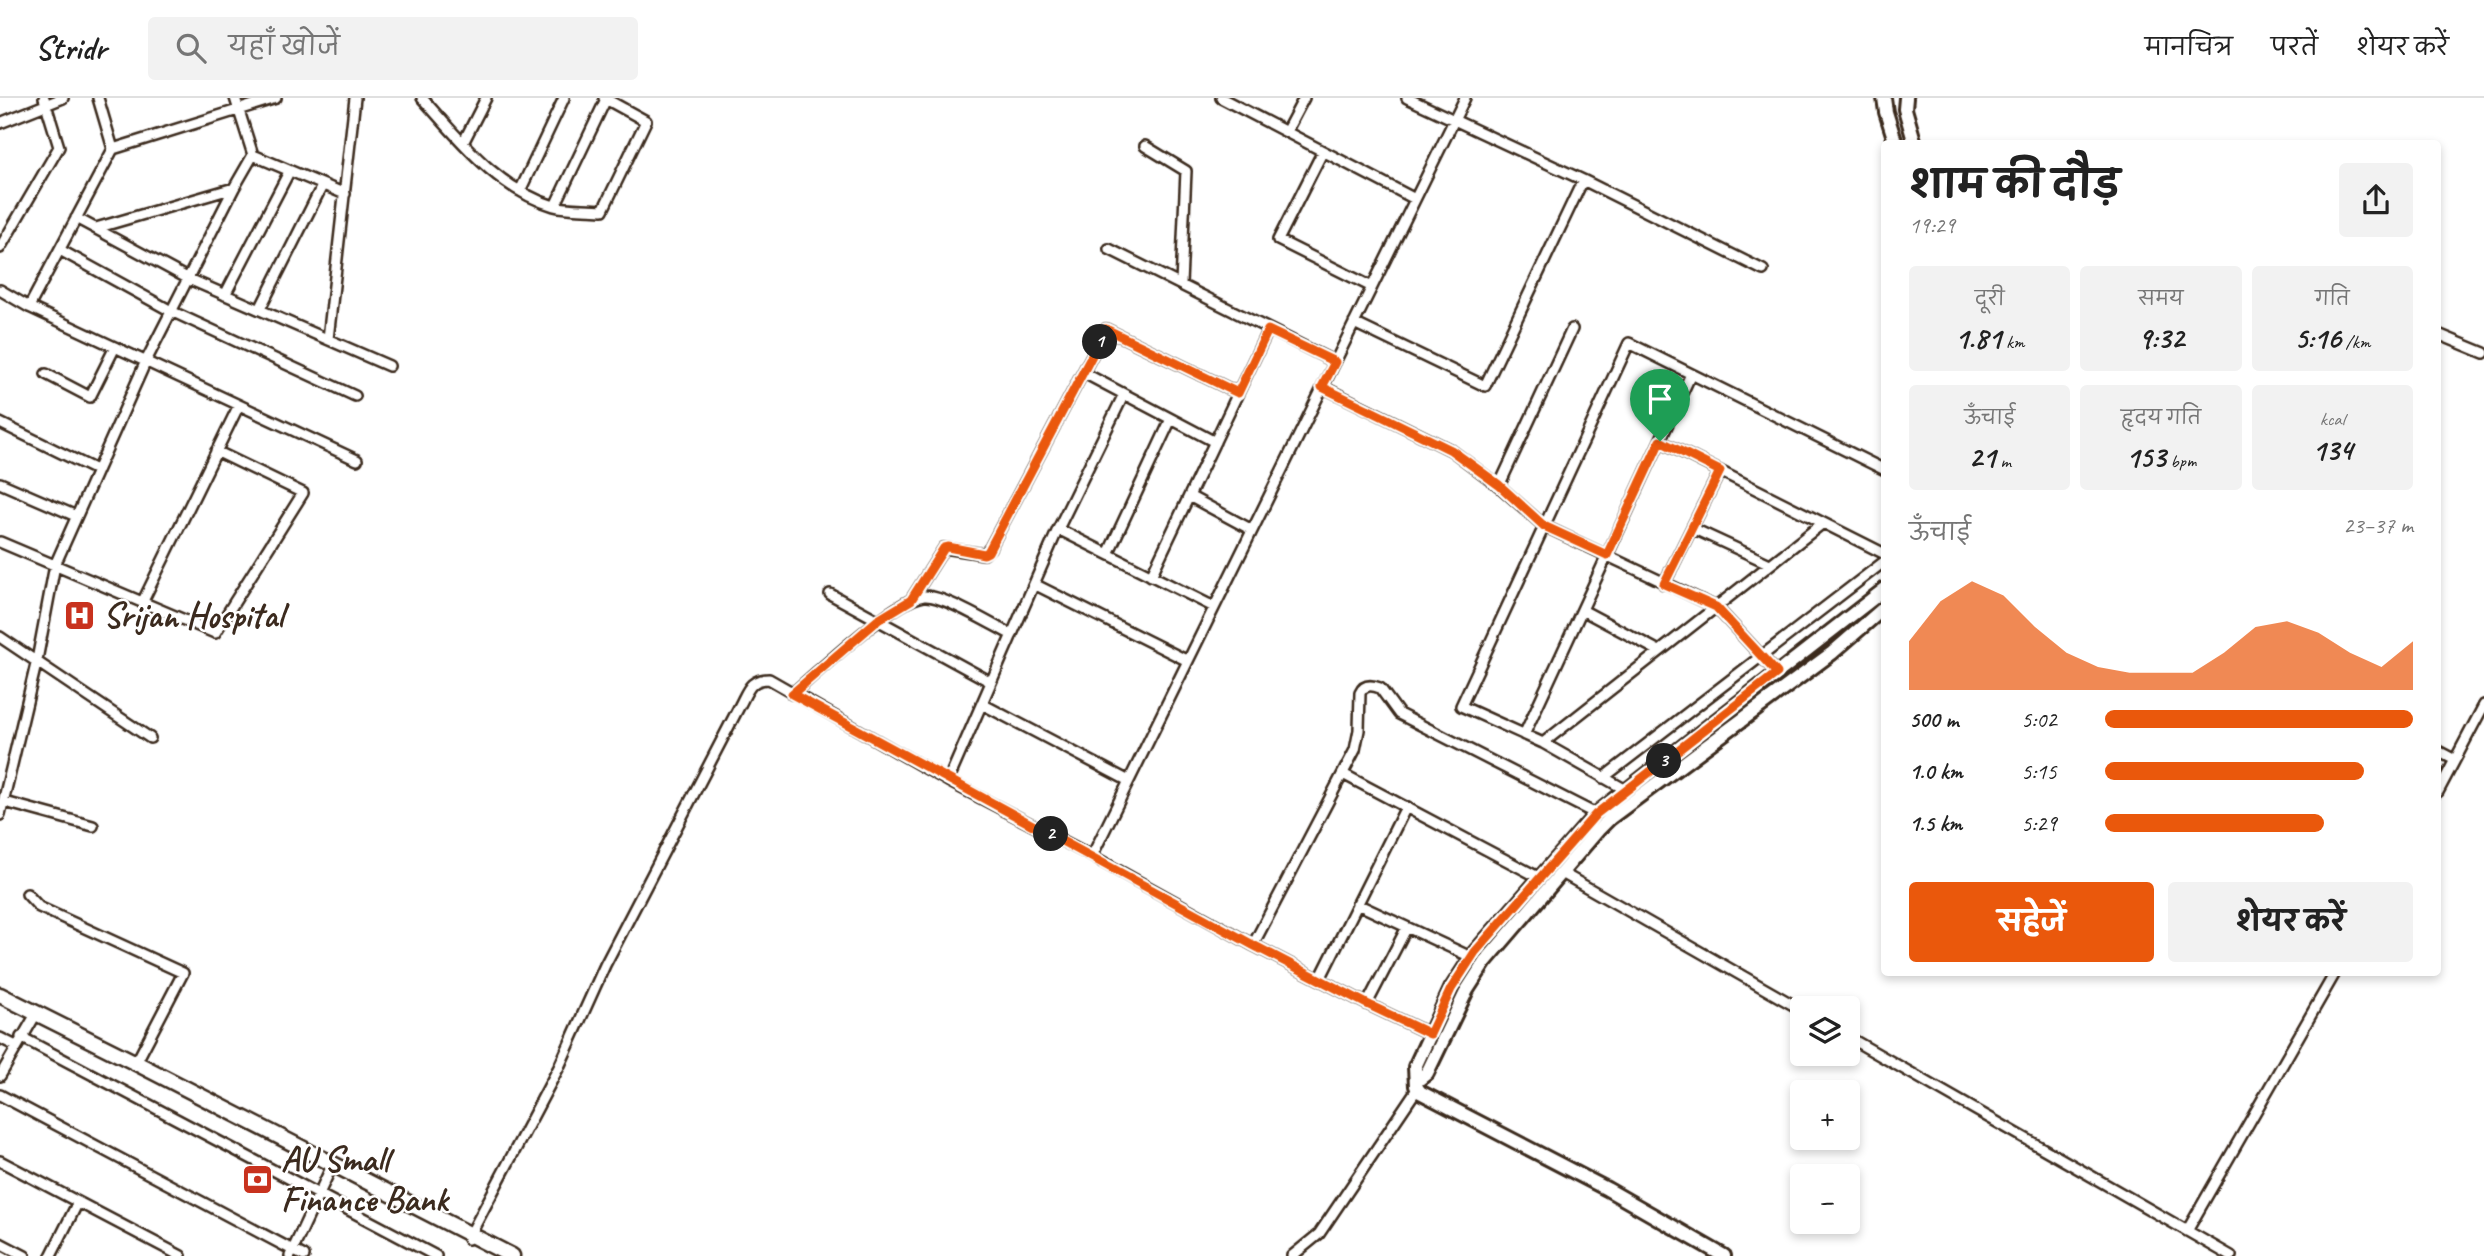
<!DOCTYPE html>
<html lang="hi">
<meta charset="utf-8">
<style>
body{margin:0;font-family:Caveat,"Playpen Sans Deva",sans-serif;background:#f2f2f2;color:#222;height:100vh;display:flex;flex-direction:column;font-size:26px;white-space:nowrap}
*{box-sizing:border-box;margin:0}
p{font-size:23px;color:#767676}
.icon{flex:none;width:38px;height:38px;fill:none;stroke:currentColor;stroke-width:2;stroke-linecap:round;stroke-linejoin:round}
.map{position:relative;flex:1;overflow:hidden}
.panel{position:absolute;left:1881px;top:42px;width:560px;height:836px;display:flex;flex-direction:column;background:#fff;border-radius:7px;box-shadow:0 4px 10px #0003}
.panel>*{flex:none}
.tools{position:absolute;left:1790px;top:898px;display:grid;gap:14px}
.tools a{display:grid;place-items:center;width:70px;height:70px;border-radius:7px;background:#fff;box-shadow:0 4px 10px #0003;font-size:35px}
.pin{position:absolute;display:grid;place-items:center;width:60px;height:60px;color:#fff;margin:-72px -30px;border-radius:50% 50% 50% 0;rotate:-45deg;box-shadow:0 0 7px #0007}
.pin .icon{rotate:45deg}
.km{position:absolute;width:35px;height:35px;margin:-18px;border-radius:50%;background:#222;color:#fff;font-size:19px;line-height:35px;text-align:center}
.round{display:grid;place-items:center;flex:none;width:74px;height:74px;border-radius:7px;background:#f2f2f2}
.summary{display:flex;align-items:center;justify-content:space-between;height:119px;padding:0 28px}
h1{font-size:38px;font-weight:700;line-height:52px}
.metrics{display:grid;grid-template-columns:repeat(3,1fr);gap:10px;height:119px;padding:7px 28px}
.metrics div{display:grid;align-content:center;border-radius:7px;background:#f2f2f2;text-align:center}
.metrics b{font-size:30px;font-weight:700}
.metrics small{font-size:19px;font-weight:400}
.metrics p{font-size:19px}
.chart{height:196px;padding:14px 28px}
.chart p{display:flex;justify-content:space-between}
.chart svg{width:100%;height:126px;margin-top:7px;fill:#ea580c;opacity:.7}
.action{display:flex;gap:14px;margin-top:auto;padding:14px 28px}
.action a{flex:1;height:80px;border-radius:7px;background:#ea580c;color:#fff;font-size:28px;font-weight:700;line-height:80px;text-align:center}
.action a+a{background:#f2f2f2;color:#222}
ul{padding:0 28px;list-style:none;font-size:23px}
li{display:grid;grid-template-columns:112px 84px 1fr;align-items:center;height:52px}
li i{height:18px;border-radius:9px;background:#ea580c}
header{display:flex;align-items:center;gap:42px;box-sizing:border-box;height:98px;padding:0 35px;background:#fff;border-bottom:2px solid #e0e0e0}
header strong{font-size:33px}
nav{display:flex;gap:38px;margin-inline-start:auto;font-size:24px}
.search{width:490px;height:63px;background:#f2f2f2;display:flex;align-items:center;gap:18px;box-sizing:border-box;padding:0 24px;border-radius:7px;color:#767676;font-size:26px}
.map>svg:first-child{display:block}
</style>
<header>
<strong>Stridr</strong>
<div class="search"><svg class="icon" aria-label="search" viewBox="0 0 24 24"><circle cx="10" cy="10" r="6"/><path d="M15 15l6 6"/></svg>यहाँ खोजें</div>
<nav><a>मानचित्र</a><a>परतें</a><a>शेयर करें</a></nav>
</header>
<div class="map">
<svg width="2484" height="1158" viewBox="0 0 2484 1158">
<rect width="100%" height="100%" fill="#fff"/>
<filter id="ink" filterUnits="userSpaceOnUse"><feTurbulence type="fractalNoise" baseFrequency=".0143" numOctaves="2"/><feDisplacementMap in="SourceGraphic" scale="14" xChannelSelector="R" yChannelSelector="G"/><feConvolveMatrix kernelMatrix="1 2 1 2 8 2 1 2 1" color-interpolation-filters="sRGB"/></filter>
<g filter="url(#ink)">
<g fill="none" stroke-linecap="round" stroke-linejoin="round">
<defs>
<path id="street" d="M235,0L253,57L345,96
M422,0C460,42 497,91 554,108C569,112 587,110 603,112L646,23L604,0
M1221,0L1415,101
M1407,0L1583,82L1763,172
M0,25L63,0
M1286,34L1304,0
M463,45L486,0
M1145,48L1186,73L1181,186
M113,51L276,0
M1323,53L1278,142L1372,189
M520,93L564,0
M555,108L606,1
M76,120L189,181L389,268
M96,130L234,90
M0,150L59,49L44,0
M1109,151L1335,264
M60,152L171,213L355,298
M0,192L29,209L357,362
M225,197L289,74
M29,209L113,51L98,0
M260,211L322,88
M1354,225L1485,288L1583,82
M2438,236L2484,255
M328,241L355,0
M1084,275L1215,344
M46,276L90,299L115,249
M1323,289L1451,352L1499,388L1544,428L1716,509L1777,575
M0,325L96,372
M1660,343L1885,456
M0,385L76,418
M1499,388L1572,231
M1189,398L1252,432
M1692,430L1770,466
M1058,431L1214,509
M0,444L215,535L303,395L216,353
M1108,456L1171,321
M1151,478L1268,232
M1034,486L1188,563
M1664,486L1720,373
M830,496L991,584
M911,502L944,450L984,456L990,450L1106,231L1238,295
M142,505L239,307
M1582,512L1659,553
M0,539L150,640
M792,596C818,574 893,502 924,498C942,496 994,528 1012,537
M982,606L1129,683
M1524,637L1691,276
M1543,645L1823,425
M2438,653L2455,662
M1343,676L1538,779
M1603,680L1885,463
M948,683L1058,431L1124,296
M1626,692L1543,645L1461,608L1629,245L1885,372
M2438,694L2484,607
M5,704L93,728
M0,717L37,562L55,467L146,263L234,90L253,57
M1092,758L1465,0
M1562,775L1802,912
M27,796L39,809L183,875L136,965
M1357,806L1471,859
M1253,847L1355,652L1359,632L1360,595C1364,586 1372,587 1380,590L1399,616L1596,716
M1320,881L1406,709
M1367,906L1406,831
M21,939L436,1158
M1848,939L2231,1158
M0,940L16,948
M0,978L36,916
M0,997L304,1158
M0,1063L181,1158
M2187,1133L2335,875
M468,1141L559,969L605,867L740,607C748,592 750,581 769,581L948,683L1092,758L1253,847L1367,906L1430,936
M0,1145L25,1158
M51,1158L78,1104
M290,1158L330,1072
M1292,1158L1319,1136L1417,991"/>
<path id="secondary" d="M1884,0L1886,14L1896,46
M1906,0L1905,11L1915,46
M1417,983L1427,975L1467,892L1485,864L1598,732L1610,720L1832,555L1885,509
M1724,1158L1607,1091L1420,994L1416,988L1415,969L1451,891L1475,854L1596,716L1885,491"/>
<path id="primary" d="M0,897L136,965L512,1158"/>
</defs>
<use href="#street" stroke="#3b2a1e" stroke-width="14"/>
<use href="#secondary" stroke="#3b2a1e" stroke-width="18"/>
<use href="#primary" stroke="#3b2a1e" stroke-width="19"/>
<use href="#street" stroke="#fff" stroke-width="9"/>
<use href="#secondary" stroke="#fff" stroke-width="12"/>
<use href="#primary" stroke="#fff" stroke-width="14"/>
</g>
</g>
<g fill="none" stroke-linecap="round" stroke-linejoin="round" filter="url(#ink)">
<defs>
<path id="route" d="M1106,231L1238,295L1268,232L1335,264L1322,289L1451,352L1499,387L1544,428L1607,457L1660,343L1720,373L1664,486L1716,509L1777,575L1596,716L1475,854L1451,891L1430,936L1367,906L1253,847L792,596L878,522L911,502L944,450L948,449L984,456L988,454Z"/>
</defs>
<use href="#route" stroke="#fff" stroke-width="14"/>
<use href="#route" stroke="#ea580c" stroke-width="9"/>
</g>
<defs>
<symbol id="hospital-square" viewBox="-11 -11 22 22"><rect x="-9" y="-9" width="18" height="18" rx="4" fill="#c8321e" stroke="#fff"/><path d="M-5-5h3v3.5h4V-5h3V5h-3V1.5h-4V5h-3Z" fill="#fff"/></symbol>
<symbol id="bank-square" viewBox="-11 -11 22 22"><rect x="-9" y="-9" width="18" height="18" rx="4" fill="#c8321e" stroke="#fff"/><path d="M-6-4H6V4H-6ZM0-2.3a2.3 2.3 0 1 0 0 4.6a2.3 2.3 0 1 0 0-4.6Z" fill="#fff"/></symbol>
</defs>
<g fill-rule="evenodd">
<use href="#hospital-square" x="62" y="500" width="35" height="35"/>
<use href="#bank-square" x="240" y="1064" width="35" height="35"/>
</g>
<g text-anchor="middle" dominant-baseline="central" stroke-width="5" stroke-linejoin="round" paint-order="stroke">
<g font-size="35" font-weight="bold" fill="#3b2a1e" stroke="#fff" text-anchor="start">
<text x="103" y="517">Srijan Hospital</text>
<text x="281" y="1061">AU Small<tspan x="281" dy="40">Finance Bank</tspan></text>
</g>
</g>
</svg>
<div class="tools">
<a><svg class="icon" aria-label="layers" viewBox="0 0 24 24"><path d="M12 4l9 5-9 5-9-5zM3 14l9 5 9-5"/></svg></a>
<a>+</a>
<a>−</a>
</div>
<div class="pin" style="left:1660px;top:343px;background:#1e9e55"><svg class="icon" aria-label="arrive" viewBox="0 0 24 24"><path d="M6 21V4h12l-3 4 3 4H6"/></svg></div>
<b class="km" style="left:1100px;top:244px">1</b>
<b class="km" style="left:1051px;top:736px">2</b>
<b class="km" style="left:1664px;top:663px">3</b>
<section class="panel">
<div class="summary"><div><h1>शाम की दौड़</h1><p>19:29</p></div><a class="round"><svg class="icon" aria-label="share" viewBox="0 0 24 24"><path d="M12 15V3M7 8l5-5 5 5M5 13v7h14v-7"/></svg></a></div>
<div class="metrics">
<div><p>दूरी</p><b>1.81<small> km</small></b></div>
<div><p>समय</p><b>9:32</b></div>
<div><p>गति</p><b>5:16<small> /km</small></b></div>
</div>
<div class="metrics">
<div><p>ऊँचाई</p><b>21<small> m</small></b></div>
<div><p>हृदय गति</p><b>153<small> bpm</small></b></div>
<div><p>kcal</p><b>134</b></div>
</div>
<div class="chart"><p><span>ऊँचाई</span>23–37 m</p>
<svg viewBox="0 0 160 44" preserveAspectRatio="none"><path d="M0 44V27L10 13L20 6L30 11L40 22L50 31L60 36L70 38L80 38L90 38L100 31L110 22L120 20L130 24L140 31L150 36L160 27V44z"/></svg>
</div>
<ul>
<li><b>500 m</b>5:02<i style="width:100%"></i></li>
<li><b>1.0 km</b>5:15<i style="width:84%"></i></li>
<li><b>1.5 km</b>5:29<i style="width:71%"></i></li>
</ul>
<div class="action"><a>सहेजें</a><a>शेयर करें</a></div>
</section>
</div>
